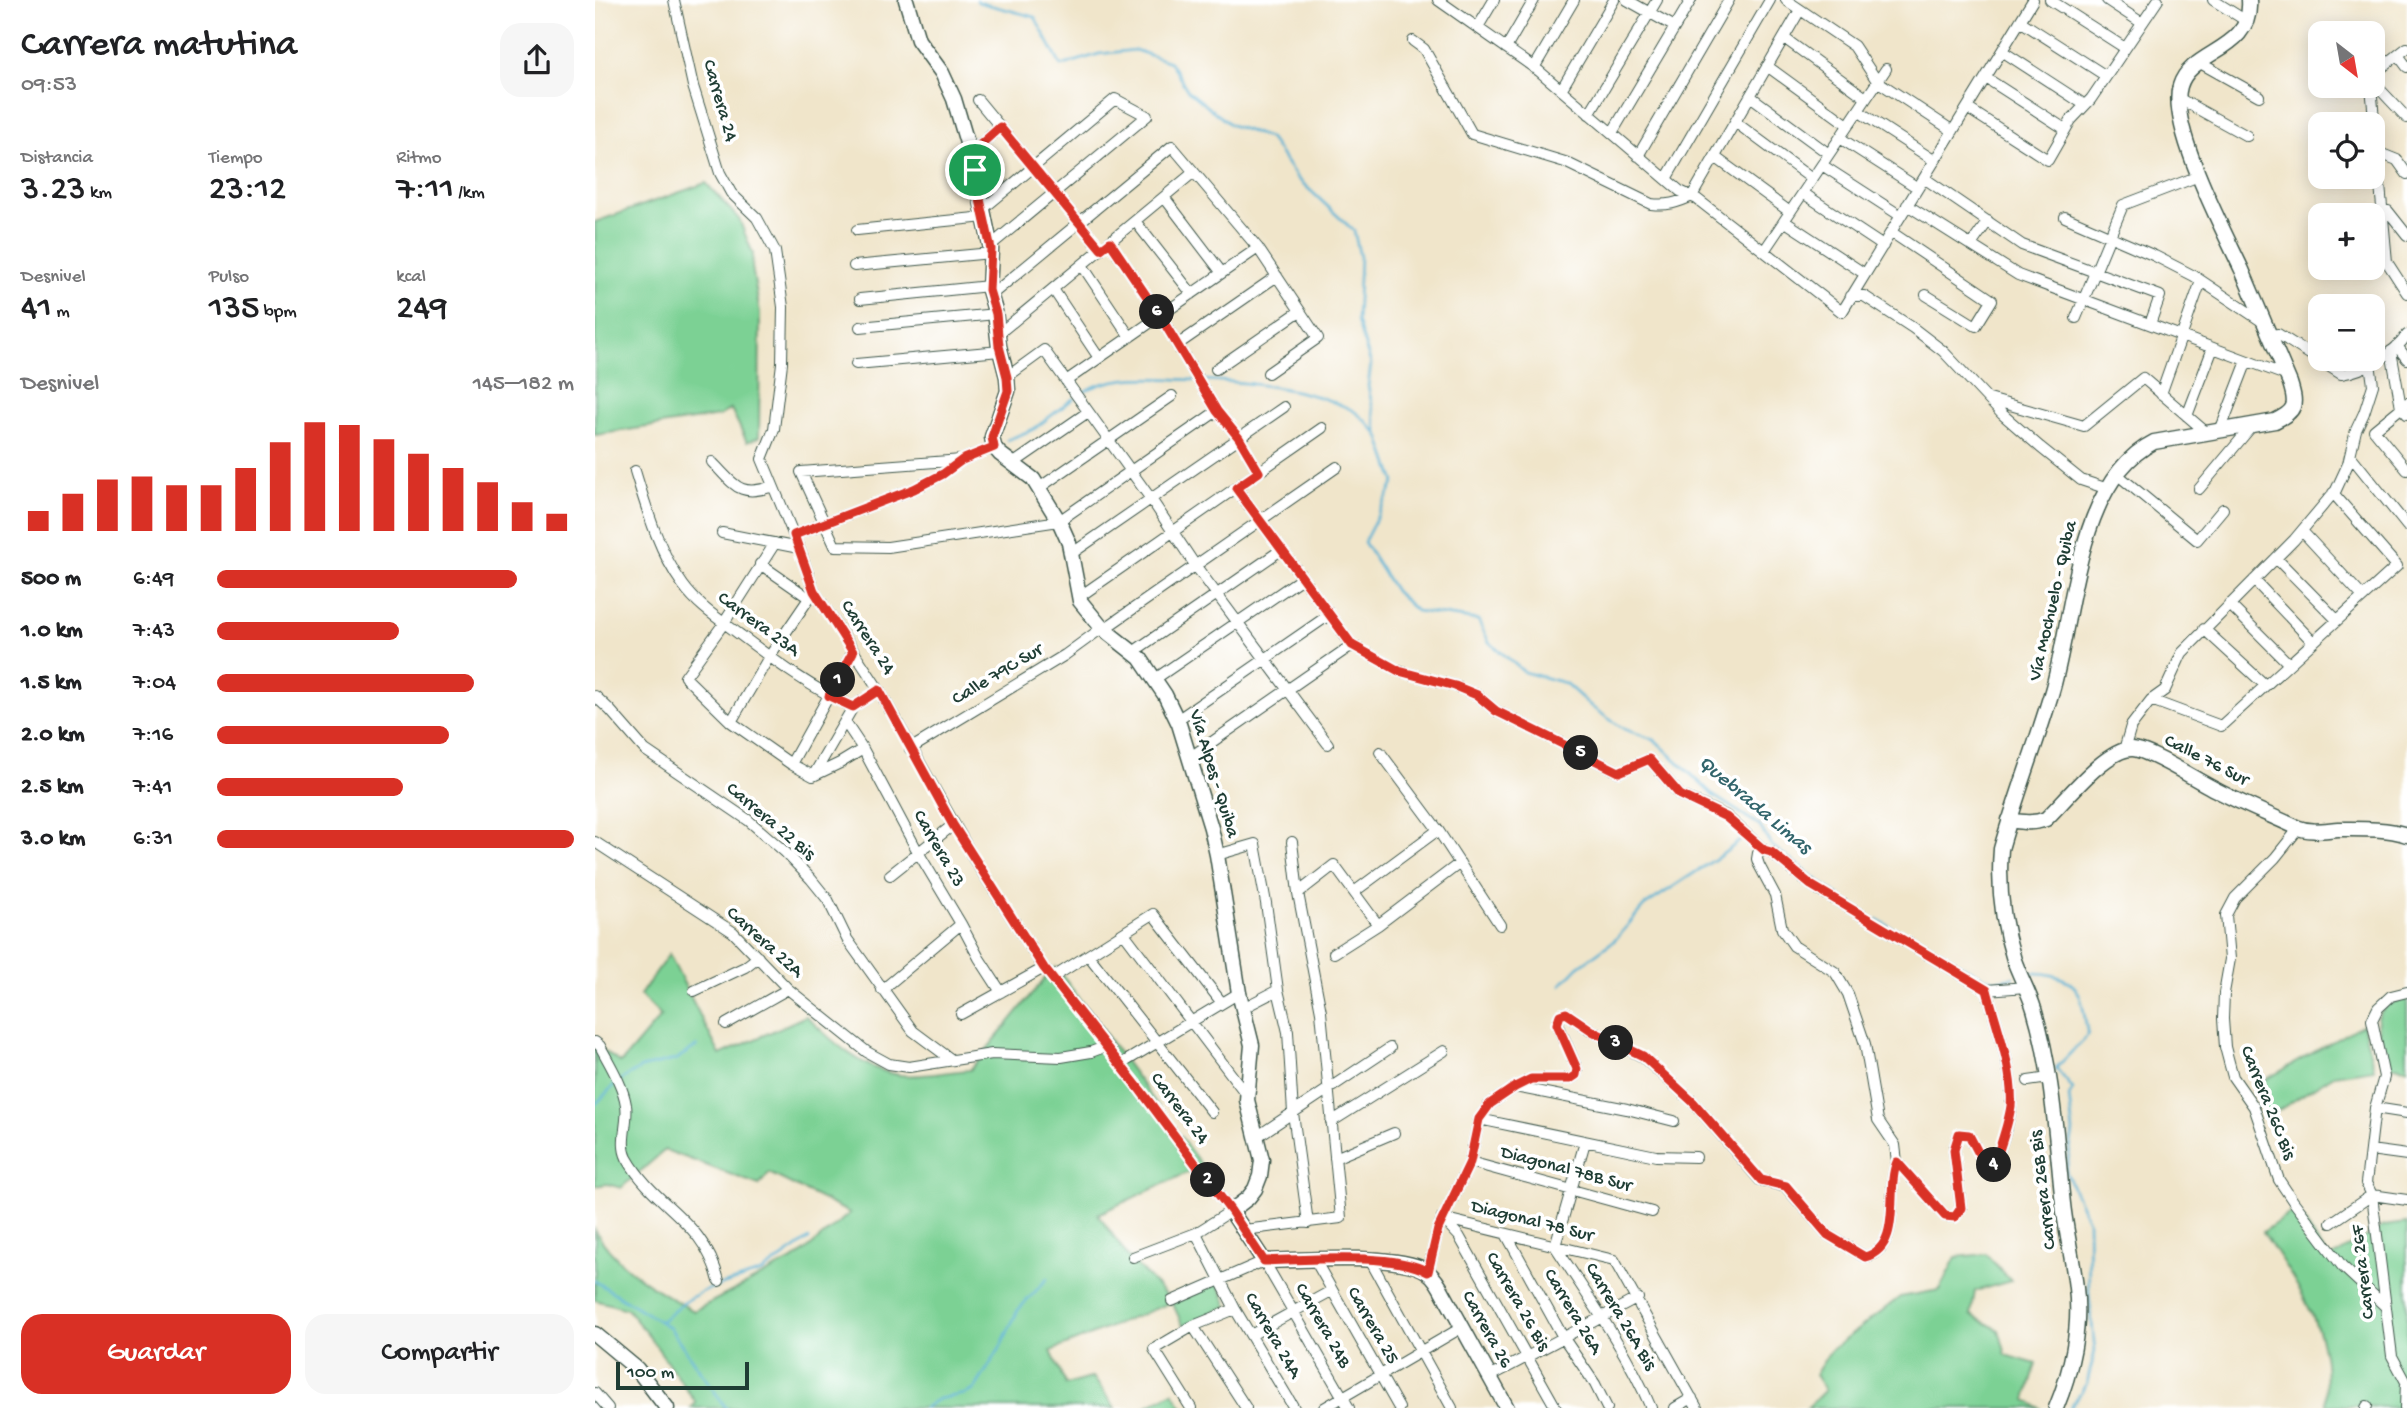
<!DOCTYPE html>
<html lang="es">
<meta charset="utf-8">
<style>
body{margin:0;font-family:"Gochi Hand",sans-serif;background:#f6f6f6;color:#202124;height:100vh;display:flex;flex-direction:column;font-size:26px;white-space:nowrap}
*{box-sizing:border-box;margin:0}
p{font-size:23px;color:#757577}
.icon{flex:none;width:38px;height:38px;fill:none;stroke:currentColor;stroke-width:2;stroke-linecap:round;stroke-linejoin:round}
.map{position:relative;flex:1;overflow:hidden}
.sheet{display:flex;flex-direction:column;background:#fff;width:595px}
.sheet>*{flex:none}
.needle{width:46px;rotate:149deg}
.tools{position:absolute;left:1713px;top:21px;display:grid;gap:14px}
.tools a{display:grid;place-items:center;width:77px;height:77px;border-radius:14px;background:#fff;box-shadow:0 4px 18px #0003;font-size:35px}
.scale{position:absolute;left:21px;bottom:18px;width:133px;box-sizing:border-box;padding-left:7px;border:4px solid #1f3d34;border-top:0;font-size:19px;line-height:24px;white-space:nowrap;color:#1f3d34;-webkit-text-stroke:5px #fff;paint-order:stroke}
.pin{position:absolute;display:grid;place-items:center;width:60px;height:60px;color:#fff;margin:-30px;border:4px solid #fff;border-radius:50%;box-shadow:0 2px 7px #0007}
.km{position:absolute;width:35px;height:35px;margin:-18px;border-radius:50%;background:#222;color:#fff;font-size:19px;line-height:35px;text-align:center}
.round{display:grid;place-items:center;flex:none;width:74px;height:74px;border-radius:21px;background:#f6f6f6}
.overview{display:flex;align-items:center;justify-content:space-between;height:119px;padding:0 21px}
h1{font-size:38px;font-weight:600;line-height:52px}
.metrics{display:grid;grid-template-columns:repeat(3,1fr);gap:10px;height:119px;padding:7px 21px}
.metrics div{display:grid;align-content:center}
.metrics b{font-size:35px;font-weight:600}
.metrics small{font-size:19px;font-weight:400}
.metrics p{font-size:19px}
.chart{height:196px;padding:14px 21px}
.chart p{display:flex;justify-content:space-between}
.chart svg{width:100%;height:126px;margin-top:7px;stroke:#d93025;stroke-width:6}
.primary-button{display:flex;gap:14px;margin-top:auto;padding:14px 21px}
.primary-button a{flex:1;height:80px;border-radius:21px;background:#d93025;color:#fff;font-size:28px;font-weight:600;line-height:80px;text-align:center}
.primary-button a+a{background:#f6f6f6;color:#202124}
ul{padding:0 21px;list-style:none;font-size:23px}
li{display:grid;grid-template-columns:112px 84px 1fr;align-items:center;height:52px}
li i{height:18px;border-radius:9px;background:#d93025}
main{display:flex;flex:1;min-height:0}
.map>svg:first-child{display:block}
</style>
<main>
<section class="sheet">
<div class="overview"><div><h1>Carrera matutina</h1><p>09:53</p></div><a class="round"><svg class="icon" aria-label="share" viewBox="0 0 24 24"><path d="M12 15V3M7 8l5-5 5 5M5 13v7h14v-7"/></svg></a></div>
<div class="metrics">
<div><p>Distancia</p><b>3.23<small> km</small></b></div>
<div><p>Tiempo</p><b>23:12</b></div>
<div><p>Ritmo</p><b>7:11<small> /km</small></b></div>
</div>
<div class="metrics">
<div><p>Desnivel</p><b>41<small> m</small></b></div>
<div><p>Pulso</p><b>135<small> bpm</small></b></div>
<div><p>kcal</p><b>249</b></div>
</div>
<div class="chart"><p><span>Desnivel</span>145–182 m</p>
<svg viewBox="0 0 160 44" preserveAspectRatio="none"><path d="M5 44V37M15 44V31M25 44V26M35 44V25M45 44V28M55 44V28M65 44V22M75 44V13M85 44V6M95 44V7M105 44V12M115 44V17M125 44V22M135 44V27M145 44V34M155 44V38"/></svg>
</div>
<ul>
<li><b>500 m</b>6:49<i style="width:84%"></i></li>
<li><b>1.0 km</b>7:43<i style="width:51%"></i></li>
<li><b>1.5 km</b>7:04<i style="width:72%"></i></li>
<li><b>2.0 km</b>7:16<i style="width:65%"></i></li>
<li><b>2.5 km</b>7:41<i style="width:52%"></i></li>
<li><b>3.0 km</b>6:31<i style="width:100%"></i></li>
</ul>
<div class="primary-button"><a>Guardar</a><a>Compartir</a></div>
</section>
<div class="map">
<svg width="1812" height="1408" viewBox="0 0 1812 1408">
<rect width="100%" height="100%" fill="#fff"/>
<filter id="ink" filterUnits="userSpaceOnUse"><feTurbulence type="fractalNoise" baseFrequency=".0143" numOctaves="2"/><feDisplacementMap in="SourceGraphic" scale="14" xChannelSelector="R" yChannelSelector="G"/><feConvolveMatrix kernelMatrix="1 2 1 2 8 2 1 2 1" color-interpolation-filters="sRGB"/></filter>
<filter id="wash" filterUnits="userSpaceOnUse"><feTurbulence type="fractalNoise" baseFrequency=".00686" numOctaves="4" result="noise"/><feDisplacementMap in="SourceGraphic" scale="28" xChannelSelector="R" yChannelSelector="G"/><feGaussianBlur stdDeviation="1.57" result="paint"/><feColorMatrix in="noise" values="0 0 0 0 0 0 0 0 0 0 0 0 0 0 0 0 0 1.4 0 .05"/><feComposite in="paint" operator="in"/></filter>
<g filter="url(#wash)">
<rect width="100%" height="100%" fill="#f0e5ca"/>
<path fill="#7bd194" stroke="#4d8764" stroke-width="2" d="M111,183L144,219L158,254L157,267L165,313L164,437L152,442L136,409L124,416L0,435V222Z
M74,954L125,1055L211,1016C237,1041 267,1070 305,1075C328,1078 352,1071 375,1070L451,977L461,967L607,1166L503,1214L534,1258L577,1301L623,1282L633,1306L588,1326L577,1302L456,1351L471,1385L498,1377L520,1408H96L101,1403L59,1343L32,1309L0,1300V1230C21,1267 62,1291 99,1311L203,1257L255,1213L174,1173L164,1185L70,1150L26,1188L12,1184L0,1186V1045L26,1063L66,1016L45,995Z
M1812,998V1068L1792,1065C1786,1035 1766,1008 1812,998Z
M1768,1024L1779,1069L1739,1075L1673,1117L1658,1087Z
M1701,1209L1734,1259L1789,1226L1812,1223V1408L1731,1405C1730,1389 1732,1371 1729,1355C1722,1309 1693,1271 1668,1232Z
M1391,1254L1416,1281L1380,1291L1376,1315L1404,1330L1411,1355L1441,1364L1431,1400L1445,1408H1212L1230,1390L1220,1375L1235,1351L1305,1297L1344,1290L1361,1257Z
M578,1392L588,1408H549Z"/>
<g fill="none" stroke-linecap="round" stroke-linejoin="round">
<path stroke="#55b0d3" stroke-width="2.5" d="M382,0L383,2L440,17L466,66L504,54L540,50L575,62L593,91L636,125L674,138L702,178L759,231L765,257L762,321L776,364L773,386L783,433L800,482L769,542L800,591L821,611L883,620L894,642L929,672L970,683L998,708L1029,729L1060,740L1119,796L1164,825L1177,846L1245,897
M608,380C654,382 716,389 757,410C766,415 774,425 781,432
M485,394C518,372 564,379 601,380
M412,440L439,429L479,398
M1283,920L1389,977L1402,980L1419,977
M1429,974C1446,971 1474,975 1483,992C1489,1002 1490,1024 1493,1035L1461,1068L1478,1089L1474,1096L1478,1132L1471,1172L1493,1221L1494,1294L1500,1351L1492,1383L1475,1408
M966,985L983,967L1020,940L1049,906L1128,854L1150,837
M26,1080L46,1068L80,1060L102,1046
M0,1105L20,1084
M0,1281L75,1328L131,1408
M66,1321L95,1298L111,1290L167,1272L214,1239
M329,1408L343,1399L370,1394L379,1390L404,1350L423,1310L452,1279"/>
</g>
</g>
<g filter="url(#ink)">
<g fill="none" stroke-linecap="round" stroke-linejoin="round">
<defs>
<path id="street" d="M79,0L98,86L125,173L136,193L162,218L180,251L188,307L187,363L179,429L167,459L204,548L219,591L284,690L379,859L449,968L512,1046L636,1211L601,1233L538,1257
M843,0L944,71L1085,191L1102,199L1247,312L1438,0
M1032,0L1080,27
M1191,0L1259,46L1282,81L1358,131
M1455,0L1530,48
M1512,0L1547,23
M1618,0L1653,22
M1425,21L1511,76
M883,27L899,0
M1189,38L1271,98
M818,41L829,49L877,134L970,162L1056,204C1072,206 1082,203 1097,196L1205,10
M911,48L939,0
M1407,51L1490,105
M1803,55L1812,67
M1605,63L1664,96
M1172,66L1253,125
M939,68L979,0
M1391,78L1470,129
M1778,78L1781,72L1812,48
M1778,82L1812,118
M1776,86L1792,262L1812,293
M966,90L1019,0
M1155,96L1234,154
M1583,98L1652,136
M383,100L506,249
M1372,108L1453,160L1476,120L1496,99L1563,0
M1263,111L1340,161
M994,114L1062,0
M1140,122L1217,179
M1017,133L1096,0
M1245,138L1323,188
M1782,152L1802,160L1812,174
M375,154L405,127
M1043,156L1134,0
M1120,157L1195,212
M1227,165L1306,216
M1329,178L1427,245L1565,296L1555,324
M1071,179L1175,0
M1208,193L1288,246
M569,197L627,273
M1312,205L1423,275L1693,376
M388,209L520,99L552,116L395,246
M1787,210L1793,211L1812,235
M1470,217L1560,256L1599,276L1668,322
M540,221L597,294
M1189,221L1270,274
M262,230L390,217
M1296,232L1397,300L1381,326L1331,295
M515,242L565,316L622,411L644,438L664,472
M1376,245L1393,221
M1169,251L1291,69
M487,265L535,337
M259,266L396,253
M458,289L504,358
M395,296L577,146L663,248L723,338L673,373
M1256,296H1269L1318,328L1348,351L1407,414L1445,447L1486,480L1513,489
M265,299L394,286
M1481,318L1528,205L1604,176
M265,327L401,314
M402,335L599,172
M1675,335L1683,334L1746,374C1768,371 1799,354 1812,335
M582,345L682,276
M1802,346L1812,359
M1796,351L1806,407L1812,414
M261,364L405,351
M621,369L705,311
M412,377L449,350L556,499L600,565L733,744
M471,381L663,248
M1566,394L1606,281
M1394,399L1489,426L1548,378L1612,433
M1812,403L1779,430L1812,470
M1592,416L1618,348
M1625,431L1652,361
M1755,455L1812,526
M367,460L206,472L240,546L293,547L464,521L622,411
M117,462C140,485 144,498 178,486
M419,463L493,412
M40,471C52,510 64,552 88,585C103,606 124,619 144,634C180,661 217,689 258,707
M1523,475L1602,540L1628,509
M444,488L577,396
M641,488L757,645L804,671L860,686L882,695L901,711L1024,772L1054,759L1085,795L1131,816L1169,850
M1604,489L1657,426
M1707,531L1768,597
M127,533L204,548
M199,535L319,489L348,474L367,460L399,447
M180,543L129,623L90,677L136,722L196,764L218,776
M476,554L689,407
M1681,558L1742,620
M165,564L214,598
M1659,580L1718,642
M484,597L727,428
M1634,604L1694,664
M509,629L742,467
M1609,629L1670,685
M538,652L686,550
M560,679L707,578
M0,696L15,710L50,750L153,820L190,852L216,879L233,900L252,939L318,1031L357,1060
M1556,700L1626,726L1802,566L1738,493
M582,720L734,615
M136,722L174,657L219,591
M250,722L268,749L323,852L366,924L384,958L406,992
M315,749L470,655L507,628
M1529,750L1536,726L1556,700L1570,690L1587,653L1699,540L1741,490L1753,464L1761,430L1769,413L1778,385L1775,363
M785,752L843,830L905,925
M594,758L757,645
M196,764L258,652
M218,776L258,707L284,690
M218,776L245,763L268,749
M1704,828L1680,858L1640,898L1631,915L1635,959L1629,993L1628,1019L1630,1047L1638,1077L1659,1107L1684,1180L1698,1201L1747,1266L1790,1306
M0,842L138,932L193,989L272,1052L294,1064L314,1067L397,1054L466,1057L496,1052L512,1046
M697,842L703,893
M622,855L660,844L671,903L683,990L693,1032L698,1113L713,1223
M295,875L358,825
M759,892L843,830
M529,933L648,1090L653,1091
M739,953L783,925L865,863
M494,956L617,1112
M457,978L558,914L627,1003
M287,990L366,924
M99,991L150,967L163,957
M648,1008L683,990
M366,1014L449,968
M131,1024L193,989
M0,1042L5,1046C14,1063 28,1085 31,1105C34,1121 24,1142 32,1158C60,1208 109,1219 124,1281
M526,1064L644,993
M1433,1081L1454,1078
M920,1087L1032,1109L1079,1121
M1780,1108L1812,1113
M884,1119L1061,1156L1101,1157
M736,1122L849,1051
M663,1136L795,1048
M990,1142L960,1246C994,1298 1032,1351 1056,1408
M1775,1150L1812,1155
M740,1158L799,1133
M875,1162L1057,1212
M1302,1162L1300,1145L1283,1120L1270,1044L1253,994L1240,972L1199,946L1187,929L1180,895L1164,865L1162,859L1163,853L1169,850L1176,852L1216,885L1392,990L1431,987
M1777,1195L1812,1200
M847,1218L1019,1260L1102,1408
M849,1220L864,1236L961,1408
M1736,1223L1777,1195
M649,1230L746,1218L726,1012L703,893L739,865L783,925
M601,1233L640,1309L699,1408
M911,1234L968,1337L1000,1384L1012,1408
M720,1260L804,1408
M775,1260L857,1408
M833,1272L843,1229L875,1162L884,1119L895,1104L920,1087L936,1079H975L981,1075L982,1069L963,1024L965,1015L971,1013L999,1032L1048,1057L1098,1102L1165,1180L1191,1187L1233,1235L1270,1257C1309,1247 1290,1189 1302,1162L1350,1216L1360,1217L1366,1208L1359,1150L1364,1134L1374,1135L1392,1169H1398C1404,1149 1414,1127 1416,1106C1419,1071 1401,1025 1392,990
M577,1301L669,1261L754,1408
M598,1326L651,1408
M656,1335L736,1291
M894,1377L1043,1298
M0,1393L13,1408
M596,1408L559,1349L598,1326L640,1309
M729,1408L866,1328
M1080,1408L1097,1398
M1771,1408L1772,1406
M1810,1408L1811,1382L1797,1356L1777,1195L1771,1183L1780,1108L1789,1077L1777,1020L1783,1008L1796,996L1812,992"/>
<path id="secondary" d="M311,0L323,40L347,73L359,99L380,170L391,225L396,249L394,290L400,311L404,346L412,377L413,391L397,437L399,447L405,454L438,479L465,523L474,543L485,601L507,628L545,658L570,695L584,724L616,828L622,855L644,993L657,1045L652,1100L667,1160L665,1176L660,1189L653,1198L636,1211L669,1261C709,1260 791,1254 826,1268C835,1272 840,1278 845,1287L912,1408
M1414,820C1427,822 1439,824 1451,819C1470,801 1510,749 1537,749C1554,749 1604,782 1623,791C1648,804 1675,815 1701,827C1715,833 1729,830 1743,829C1765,829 1791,828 1812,835
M0,1334L42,1369L72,1408
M1461,1408C1476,1372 1486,1328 1481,1288C1478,1260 1471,1232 1468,1204C1461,1139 1458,1072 1439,1009C1434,992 1425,977 1419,960C1408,925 1403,885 1406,849C1421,796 1441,745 1457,691C1479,617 1481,481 1559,442L1680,421C1701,411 1702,405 1695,383C1679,345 1663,308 1647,270C1629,231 1573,126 1585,86C1596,49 1658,52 1654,0"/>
</defs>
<use href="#street" stroke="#3e564a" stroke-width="12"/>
<use href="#secondary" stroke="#3e564a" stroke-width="17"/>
<use href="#street" stroke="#fff" stroke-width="10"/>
<use href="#secondary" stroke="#fff" stroke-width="14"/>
</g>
</g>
<g fill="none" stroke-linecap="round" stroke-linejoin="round" filter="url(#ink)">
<defs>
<path id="route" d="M405,127L506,249L515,242L565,316L622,411L644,438L664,472L641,488L757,645L804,671L860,686L882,695L901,711L1024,772L1054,759L1085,795L1131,817L1169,850L1176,852L1216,885L1392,990C1401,1025 1419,1071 1416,1106C1413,1127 1404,1149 1398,1169H1392L1374,1135L1364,1134L1359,1150L1366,1208L1360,1217L1350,1216L1302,1162C1290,1189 1309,1246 1270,1257L1233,1235L1191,1186L1166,1180L1098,1102L1048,1056L999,1032L971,1013L965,1015L962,1024L982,1069L981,1075L975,1079H936L920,1087L895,1104L884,1119L875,1162L843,1229L833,1272C798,1252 711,1260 669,1261L636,1211L546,1091L449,968L358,825L284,690L258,707L234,696L258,652L219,591L199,535L319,489L348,474L367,460L399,447L397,437L413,391L412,377L404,346L401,314L394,290L396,249L375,154Z"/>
</defs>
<use href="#route" stroke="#fff" stroke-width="14"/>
<use href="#route" stroke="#d93025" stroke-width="9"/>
</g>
<g text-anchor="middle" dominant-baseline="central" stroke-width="7" stroke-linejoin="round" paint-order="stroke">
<g font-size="19" fill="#1f3d34" stroke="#fff">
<text transform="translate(124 101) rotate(74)">Carrera 24</text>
<text transform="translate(1459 601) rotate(-77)">Vía Mochuelo - Quiba</text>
<text transform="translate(163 625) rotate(36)">Carrera 23A</text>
<text transform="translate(272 638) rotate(57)">Carrera 24</text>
<text transform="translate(403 675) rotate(-31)">Calle 79C Sur</text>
<text transform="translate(1611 761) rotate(27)">Calle 76 Sur</text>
<text transform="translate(618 774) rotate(73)">Vía Alpes - Quiba</text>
<text transform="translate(175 822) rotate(40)">Carrera 22 Bis</text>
<text transform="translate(343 849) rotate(60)">Carrera 23</text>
<text transform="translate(169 943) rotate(42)">Carrera 22A</text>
<text transform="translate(1672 1103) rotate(68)">Carrera 26C Bis</text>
<text transform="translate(584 1109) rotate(53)">Carrera 24</text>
<text transform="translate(971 1170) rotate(15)">Diagonal 78B Sur</text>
<text transform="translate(1449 1190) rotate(-97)">Carrera 26B Bis</text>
<text transform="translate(937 1222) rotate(14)">Diagonal 78 Sur</text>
<text transform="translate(1769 1272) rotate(-97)">Carrera 26F</text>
<text transform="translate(922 1302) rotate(60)">Carrera 26 Bis</text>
<text transform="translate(977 1312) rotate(59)">Carrera 26A</text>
<text transform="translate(1025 1317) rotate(59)">Carrera 26A Bis</text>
<text transform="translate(727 1326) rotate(60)">Carrera 24B</text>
<text transform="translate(777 1326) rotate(60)">Carrera 25</text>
<text transform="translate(891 1330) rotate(61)">Carrera 26</text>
<text transform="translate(677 1336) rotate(60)">Carrera 24A</text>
</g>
<g font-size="21" font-style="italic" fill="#32656c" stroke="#fff">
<text transform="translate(1159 806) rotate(40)">Quebrada Limas</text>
</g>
</g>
</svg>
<div class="tools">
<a><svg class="needle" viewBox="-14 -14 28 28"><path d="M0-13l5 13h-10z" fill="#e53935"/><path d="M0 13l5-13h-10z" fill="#757577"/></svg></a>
<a><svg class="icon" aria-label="locate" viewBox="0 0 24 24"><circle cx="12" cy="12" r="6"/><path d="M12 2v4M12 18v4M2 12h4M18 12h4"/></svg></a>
<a>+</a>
<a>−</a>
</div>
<div class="scale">100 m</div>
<div class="pin" style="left:380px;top:170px;background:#1e9e55"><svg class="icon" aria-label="arrive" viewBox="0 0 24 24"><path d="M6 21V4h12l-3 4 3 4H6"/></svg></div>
<b class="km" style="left:243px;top:680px">1</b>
<b class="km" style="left:613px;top:1180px">2</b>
<b class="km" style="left:1021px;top:1043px">3</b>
<b class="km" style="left:1399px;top:1165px">4</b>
<b class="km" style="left:986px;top:753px">5</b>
<b class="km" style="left:562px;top:312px">6</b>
</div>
</main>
